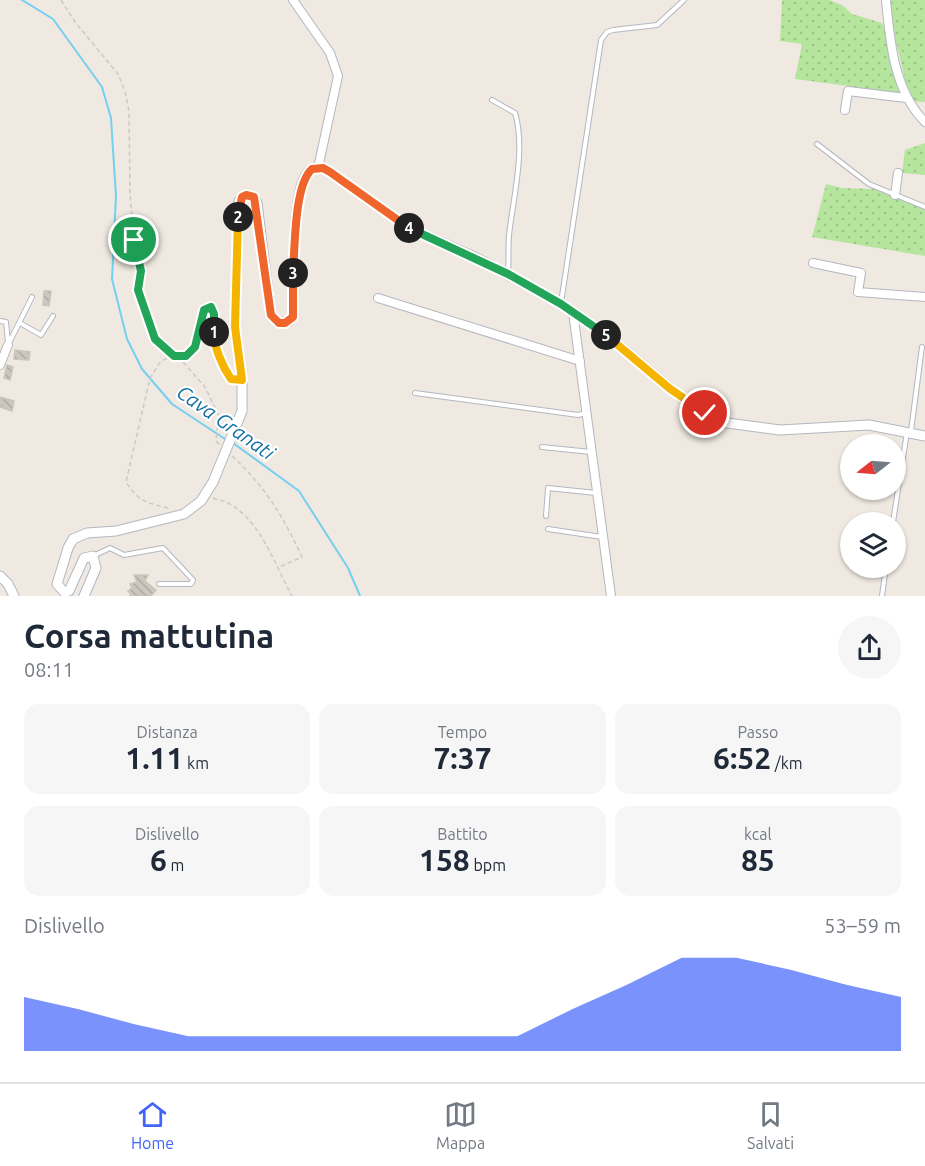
<!DOCTYPE html>
<html lang="it">
<meta charset="utf-8">
<style>
body{margin:0;font-family:Ubuntu,sans-serif;background:#f6f6f7;color:#1f2937;height:100vh;display:flex;flex-direction:column;font-size:22px;white-space:nowrap}
*{box-sizing:border-box;margin:0}
p{font-size:20px;color:#747a83}
.icon{flex:none;width:33px;height:33px;fill:none;stroke:currentColor;stroke-width:2;stroke-linecap:round;stroke-linejoin:round}
.map{position:relative;height:596px;overflow:hidden}
.sheet{display:flex;flex-direction:column;background:#fff;flex:1}
.sheet>*{flex:none}
.needle{width:39px;rotate:253deg}
.tools{position:absolute;left:840px;top:434px;display:grid;gap:12px}
.tools a{display:grid;place-items:center;width:66px;height:66px;border-radius:50%;background:#fff;box-shadow:0 2px 4px #0004;font-size:30px}
.pin{position:absolute;display:grid;place-items:center;width:51px;height:51px;color:#fff;margin:-26px;border:3px solid #fff;border-radius:50%;box-shadow:0 2px 6px #0007}
.km{position:absolute;width:30px;height:30px;margin:-15px;border-radius:50%;background:#222;color:#fff;font-size:16px;line-height:30px;text-align:center}
.round{display:grid;place-items:center;flex:none;width:63px;height:63px;border-radius:32px;background:#f6f6f7}
.overview{display:flex;align-items:center;justify-content:space-between;height:102px;padding:0 24px}
h1{font-size:33px;font-weight:700;line-height:45px}
.stats{display:grid;grid-template-columns:repeat(3,1fr);gap:9px;height:102px;padding:6px 24px}
.stats div{display:grid;align-content:center;border-radius:15px;background:#f6f6f7;text-align:center}
.stats b{font-size:30px;font-weight:700}
.stats small{font-size:16px;font-weight:400}
.stats p{font-size:16px}
.chart{height:168px;padding:12px 24px}
.chart p{display:flex;justify-content:space-between}
.chart svg{width:100%;height:108px;margin-top:6px;fill:#4264fb;opacity:.7}
.dock{display:flex;justify-content:space-around;align-items:center;height:84px;border-top:2px solid #e0e1e3;background:#fff;font-size:16px;color:#747a83}
.dock a{display:grid;justify-items:center;gap:3px}
.dock .selected{color:#4264fb}
.map>svg:first-child{display:block}
</style>
<div class="map">
<svg width="925" height="596" viewBox="0 0 925 596">
<defs>
<pattern id="grass-dots" width="8" height="8" patternUnits="userSpaceOnUse" patternTransform="scale(1.5)"><rect width="8" height="8" fill="#b6e59e"/><path d="M2 2h.1M6 6h.1" fill="none" stroke="#9dc588" stroke-width="1.8" stroke-linecap="round"/></pattern>
<pattern id="building-back-hatch" width="6" height="6" patternUnits="userSpaceOnUse" patternTransform="scale(1.5)"><rect width="6" height="6" fill="#cbc7bf"/><path d="M-1 5l2 2M0 0l6 6M5-1l2 2" fill="none" stroke="#afaba4"/></pattern>
</defs>
<rect width="100%" height="100%" fill="#efe9e1"/>
<path fill="url(#grass-dots)" d="M782,0H829L842,5L852,14L882,23L886,29L902,93L795,79L802,44L780,41Z
M890,0H925V102L910,101L893,29Z
M925,143V175L902,173L905,150Z
M826,184L842,188L874,189L925,210V256L812,237Z"/>
<g fill="none" stroke-linecap="round" stroke-linejoin="round">
<path stroke="#75cff0" stroke-width="2" d="M22,0L53,19L102,87L111,118L116,196L112,279L127,339L142,369L172,404L228,441
M233,443L299,491L348,568L360,596"/>
</g>
<path fill="url(#building-back-hatch)" stroke="#cbc5ba" stroke-width="1.5" d="M44,291H51L49,306L43,305Z
M15,350L30,352L29,360L14,359Z
M7,365L13,367L10,380L4,378Z
M0,397L14,401L12,411L0,407Z
M134,575H148L145,581L156,590L151,596H129L132,595L128,591L132,588L130,584L137,582Z"/>
<g fill="none" stroke-linecap="round" stroke-linejoin="round">
<defs>
<path id="service" d="M492,100L515,113C526,148 513,199 509,235C508,248 509,261 508,273
M817,144L869,184L925,207
M561,303L601,40L607,32L613,30L657,25L684,0
M0,321L6,322L8,342
M20,323L41,335L53,316
M8,345L32,297
M415,393L578,415L586,413
M911,431L922,347
M542,447L591,452
M546,516L548,488L596,493
M893,522L907,432
M548,529L602,537
M93,556L110,548L124,555L163,548L193,580L191,584H159
M882,596L886,567"/>
<path id="minor" d="M293,0L330,53L338,76L318,168
M886,0C890,42 894,91 925,122
M845,110L848,91L906,98
M895,195L898,173
M813,263L861,273L858,292L925,297
M378,298L580,361
M573,312L611,596
M0,365L8,345"/>
<path id="tertiary" d="M242,411V380L235,327L239,201L246,195L254,197L257,203L271,315L279,323L289,321L293,317C295,289 290,188 309,171C316,165 323,168 330,172L409,228L477,258L561,304L609,337L683,399L727,423L780,430L869,425L925,436
M0,576L8,584L14,596
M84,596L96,568L93,556L84,558L69,591L64,592L57,584L68,548L73,539L87,533L116,531L184,514L201,501L213,482"/>
</defs>
<use href="#service" stroke="#b4b7c1" stroke-width="6"/>
<use href="#minor" stroke="#b4b7c1" stroke-width="10"/>
<use href="#tertiary" stroke="#b4b7c1" stroke-width="11"/>
<path stroke="#c9c9c9" stroke-width="1.5" stroke-dasharray="4.5 3" stroke-linecap="butt" d="M61,0L75,22L118,74L125,91L129,111L130,195L134,240L141,271L138,290L155,339L174,356H186L195,347L204,310L211,307C216,318 213,328 214,340C215,352 224,371 232,379
M187,356L183,362L205,387L218,414L216,441L220,445
M232,456C265,486 284,518 302,557L277,568
M213,498C217,500 222,500 226,502C260,518 275,565 292,596
M168,508C147,503 139,502 126,482L150,378L161,361L173,356"/>
<use href="#service" stroke="#fff" stroke-width="4"/>
<use href="#minor" stroke="#fff" stroke-width="8"/>
<use href="#tertiary" stroke="#fff" stroke-width="9"/>
<defs>
<path id="tertiary-bridge" d="M213,482L242,411"/>
</defs>
<use href="#tertiary-bridge" stroke="#b4b7c1" stroke-width="11" stroke-linecap="butt"/>
<use href="#tertiary-bridge" stroke="#fff" stroke-width="9"/>
</g>
<g fill="none" stroke-linecap="round" stroke-linejoin="round">
<defs>
<path id="split-1" d="M134,240L141,271L138,290L155,339L174,356H186L195,347L204,310L211,307L214,314V332"/>
<path id="split-2" d="M214,332C214,347 222,366 231,379L242,380L235,327L238,217"/>
<path id="split-3" d="M238,217L242,197L246,195L254,197L271,315L279,323H285L293,317V273"/>
<path id="split-4" d="M293,273C295,249 294,185 312,169L323,168L330,172L409,228"/>
<path id="split-5" d="M409,228L508,274L561,304L606,335"/>
<path id="split-6" d="M606,335L669,388L705,413"/>
</defs>
<use href="#split-1" stroke="#fff" stroke-width="12"/>
<use href="#split-2" stroke="#fff" stroke-width="12"/>
<use href="#split-3" stroke="#fff" stroke-width="12"/>
<use href="#split-4" stroke="#fff" stroke-width="12"/>
<use href="#split-5" stroke="#fff" stroke-width="12"/>
<use href="#split-6" stroke="#fff" stroke-width="12"/>
<use href="#split-1" stroke="#22a559" stroke-width="8"/>
<use href="#split-2" stroke="#f5b400" stroke-width="8"/>
<use href="#split-3" stroke="#f0652b" stroke-width="8"/>
<use href="#split-4" stroke="#f0652b" stroke-width="8"/>
<use href="#split-5" stroke="#22a559" stroke-width="8"/>
<use href="#split-6" stroke="#f5b400" stroke-width="8"/>
</g>
<g text-anchor="middle" dominant-baseline="central" stroke-width="4.5" stroke-linejoin="round" paint-order="stroke">
<g font-size="20" font-style="italic" fill="#0d6fa3" stroke="#fff">
<text transform="translate(226 422) rotate(35)">Cava Granati</text>
</g>
</g>
</svg>
<div class="tools">
<a><svg class="needle" viewBox="-14 -14 28 28"><path d="M0-13l5 13h-10z" fill="#e53935"/><path d="M0 13l5-13h-10z" fill="#747a83"/></svg></a>
<a><svg class="icon" aria-label="layers" viewBox="0 0 24 24"><path d="M12 4l9 5-9 5-9-5zM3 14l9 5 9-5"/></svg></a>
</div>
<div class="pin" style="left:134px;top:240px;background:#1e9e55"><svg class="icon" aria-label="arrive" viewBox="0 0 24 24"><path d="M6 21V4h12l-3 4 3 4H6"/></svg></div>
<div class="pin" style="left:705px;top:413px;background:#d93025"><svg class="icon" aria-label="check" viewBox="0 0 24 24"><path d="M5 12l5 5 9-10"/></svg></div>
<b class="km" style="left:214px;top:332px">1</b>
<b class="km" style="left:238px;top:217px">2</b>
<b class="km" style="left:293px;top:273px">3</b>
<b class="km" style="left:409px;top:228px">4</b>
<b class="km" style="left:606px;top:335px">5</b>
</div>
<section class="sheet">
<div class="overview"><div><h1>Corsa mattutina</h1><p>08:11</p></div><a class="round"><svg class="icon" aria-label="share" viewBox="0 0 24 24"><path d="M12 15V3M7 8l5-5 5 5M5 13v7h14v-7"/></svg></a></div>
<div class="stats">
<div><p>Distanza</p><b>1.11<small> km</small></b></div>
<div><p>Tempo</p><b>7:37</b></div>
<div><p>Passo</p><b>6:52<small> /km</small></b></div>
</div>
<div class="stats">
<div><p>Dislivello</p><b>6<small> m</small></b></div>
<div><p>Battito</p><b>158<small> bpm</small></b></div>
<div><p>kcal</p><b>85</b></div>
</div>
<div class="chart"><p><span>Dislivello</span>53–59 m</p>
<svg viewBox="0 0 160 44" preserveAspectRatio="none"><path d="M0 44V22L10 27L20 33L30 38L40 38L50 38L60 38L70 38L80 38L90 38L100 27L110 17L120 6L130 6L140 11L150 17L160 22V44z"/></svg>
</div>
</section>
<nav class="dock">
<a class="selected"><svg class="icon" aria-label="home" viewBox="0 0 24 24"><path d="M3 11l9-7 9 7M6 9v11h12V9"/></svg>Home</a>
<a><svg class="icon" aria-label="map" viewBox="0 0 24 24"><path d="M3 6l6-2 6 2 6-2v14l-6 2-6-2-6 2zM9 4v14M15 6v14"/></svg>Mappa</a>
<a><svg class="icon" aria-label="saved" viewBox="0 0 24 24"><path d="M7 4h10v16l-5-4-5 4z"/></svg>Salvati</a>
</nav>
